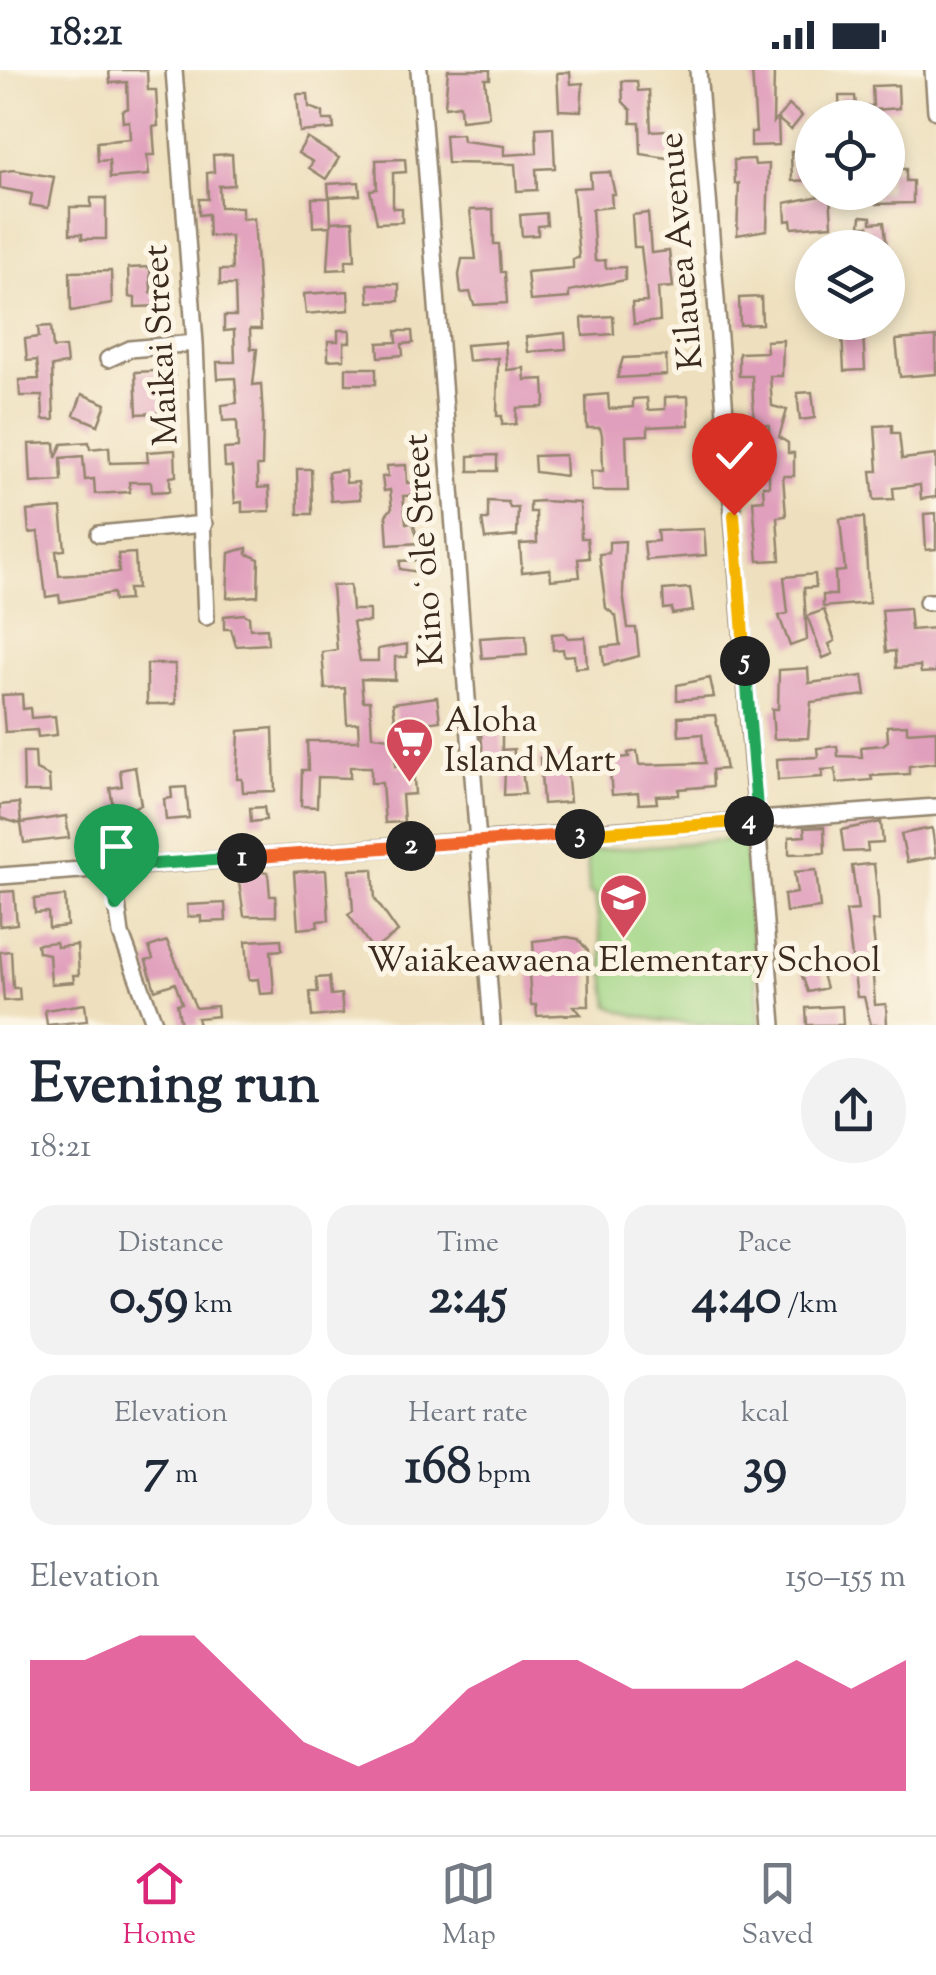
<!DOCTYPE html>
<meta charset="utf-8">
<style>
body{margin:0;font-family:"Sorts Mill Goudy",serif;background:#f2f2f3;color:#1f2937;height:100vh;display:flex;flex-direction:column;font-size:38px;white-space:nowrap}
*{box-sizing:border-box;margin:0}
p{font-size:32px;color:#747a83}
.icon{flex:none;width:55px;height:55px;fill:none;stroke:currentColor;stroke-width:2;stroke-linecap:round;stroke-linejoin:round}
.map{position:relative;height:955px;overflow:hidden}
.sheet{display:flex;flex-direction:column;background:#fff;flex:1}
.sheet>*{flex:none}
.tools{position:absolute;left:795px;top:30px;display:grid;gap:20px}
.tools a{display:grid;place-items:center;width:110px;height:110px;border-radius:50%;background:#fff;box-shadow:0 5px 15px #0003;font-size:50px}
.pin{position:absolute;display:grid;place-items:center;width:85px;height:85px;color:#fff;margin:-102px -42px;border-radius:50% 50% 50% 0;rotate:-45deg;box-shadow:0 0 10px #0007}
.pin .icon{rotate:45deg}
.km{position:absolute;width:50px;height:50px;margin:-25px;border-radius:50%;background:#222;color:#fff;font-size:28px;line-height:50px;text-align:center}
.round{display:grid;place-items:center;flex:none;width:105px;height:105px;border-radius:52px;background:#f2f2f3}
.overview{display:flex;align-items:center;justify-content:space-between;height:170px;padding:0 30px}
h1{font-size:55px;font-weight:800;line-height:75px}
.metrics{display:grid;grid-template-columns:repeat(3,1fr);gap:15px;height:170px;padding:10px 30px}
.metrics div{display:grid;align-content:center;border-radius:25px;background:#f2f2f3;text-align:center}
.metrics b{font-size:50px;font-weight:800}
.metrics small{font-size:28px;font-weight:400}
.metrics p{font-size:28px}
.chart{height:280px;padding:20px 30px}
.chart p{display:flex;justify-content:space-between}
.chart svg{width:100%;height:180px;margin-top:10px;fill:#db2777;opacity:.7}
.status{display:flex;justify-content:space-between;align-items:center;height:70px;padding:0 50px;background:#fff;direction:ltr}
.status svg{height:28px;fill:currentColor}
.tab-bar{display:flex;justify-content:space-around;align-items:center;height:140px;border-top:2px solid #e0e1e3;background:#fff;font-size:28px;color:#747a83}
.tab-bar a{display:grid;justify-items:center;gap:5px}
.tab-bar .current{color:#db2777}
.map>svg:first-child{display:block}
</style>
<div class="status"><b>18:21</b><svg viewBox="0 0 49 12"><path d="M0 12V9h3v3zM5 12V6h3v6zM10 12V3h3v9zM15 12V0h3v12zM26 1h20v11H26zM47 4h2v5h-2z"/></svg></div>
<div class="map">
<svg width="936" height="955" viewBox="0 0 936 955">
<rect width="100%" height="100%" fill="#fcf5e5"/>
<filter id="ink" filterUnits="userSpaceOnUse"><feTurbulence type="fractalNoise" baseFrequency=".01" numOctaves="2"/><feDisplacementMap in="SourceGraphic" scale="20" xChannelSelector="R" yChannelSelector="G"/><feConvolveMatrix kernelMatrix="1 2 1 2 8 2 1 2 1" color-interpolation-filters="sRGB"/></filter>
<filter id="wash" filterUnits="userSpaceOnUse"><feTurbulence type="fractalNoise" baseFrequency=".0048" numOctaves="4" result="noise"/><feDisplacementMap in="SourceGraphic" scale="40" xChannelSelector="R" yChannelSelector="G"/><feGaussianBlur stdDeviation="2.25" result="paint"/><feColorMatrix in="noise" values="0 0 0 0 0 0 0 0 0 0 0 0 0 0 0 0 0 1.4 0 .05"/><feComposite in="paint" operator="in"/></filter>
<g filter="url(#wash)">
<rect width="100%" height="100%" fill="#eee0be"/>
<path fill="#a1d586" stroke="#6e8052" stroke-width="2.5" d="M736,769L745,776L760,955C712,955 649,955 609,936L595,825L589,823L587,781Z"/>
<g id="blocks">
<path fill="#e09fbc" d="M109,0H147L148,20H156L158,56L153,57L155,85H147L149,105L110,108L109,90L98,91L97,72L130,69L129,51L123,52L122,41L128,38L127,12L110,13Z
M448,0H490V9H485L489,47L461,50L460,35L445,37Z
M752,0H774L773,53L789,35L802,46L791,60L778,49L779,75L751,76V62H756Z
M570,2L571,14L583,13L581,41L559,40L557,3Z
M622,11H637L638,21L649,20L651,61L668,60L671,85L667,88L641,84L640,53H631V40L623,32Z
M898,15L899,38L874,40V48H840L839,26H855L856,36H873L872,16Z
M297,24H308L309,37L323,42V50H333L334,59L300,62Z
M553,57L555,98L536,99L537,120L517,121L515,94L447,93L445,65L462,64L463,71L504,76V85L537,83L536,58Z
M307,68L339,88L326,109L309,98L313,92L298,83Z
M812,81V110L792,111L791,82Z
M232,84L234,115L219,116L220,137H242V149L254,148L261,259H250L251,279H257L253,315L261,314L263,348L262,396H257L258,418L269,417L270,441L242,442V432L235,433L232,397H225L224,379L238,378L237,350L223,351L222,335L237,333L235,308L218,309L217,292H235L234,260L224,261V246H236L235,215H220V200H232L231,166H209L208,144L199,145V129H208L207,103L214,102L213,85Z
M405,89L406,102L393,103V138H402V152L377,153L370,120L377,119L376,90Z
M754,89L755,95L769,94L767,160L737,165L739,113L735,114L734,90Z
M888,99H906V111H913V133L876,134V122H888Z
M13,100L54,107L48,138L30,135L32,124L0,118V102Z
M610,102L615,124H611L612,137L592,139L595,191L605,190L606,198L625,197V210L569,221V228L530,231L527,202L573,198V189L579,188L573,118L591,117L590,103Z
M359,112L360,125L329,127L328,114Z
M830,124L832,155L792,158L791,150L786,151L785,133Z
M91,128H106V169H82V164H70V137H91Z
M312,128H330L331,156L313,157Z
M493,139L494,174H499L501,202H505L507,233L474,235L470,222L461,223L459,205L462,189H476L470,140Z
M546,143L547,155L538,156V165L522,166L520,145Z
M648,143L651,183L669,181L673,217L658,218L660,251L634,254L632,233L647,232L641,177H634L632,145Z
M861,146L871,147V153L884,152L887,178H870L868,156H860Z
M353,151L355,190H346V199L328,200L331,152Z
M150,197L151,222L161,221L162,236L135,237V228L129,227L128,198Z
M111,201L112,234L71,241L70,202Z
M368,214H399V231L369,232Z
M348,221L349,240L306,244L304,224Z
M761,227L762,254L740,255L739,228Z
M613,246L614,264L583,266L582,248Z
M51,256L53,278L65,277L67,294L52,296L54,350H43L42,326H20L19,310L39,309L37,290L27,291L25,269L39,267L38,257Z
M338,260H350V272H344V289L328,290V271H338Z
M396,261H412L413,273L402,274L403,285L379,287L378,273L397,272Z
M863,261L865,300L844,301L842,262Z
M565,263L566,279L528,282L526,267Z
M936,267V304L900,307L896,270Z
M783,270L782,306H770L772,336L787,340L779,367L788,373V383H794V406H783L786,446L777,447L780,490L758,491L753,431L764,430L763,416H769V355L754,356L752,306H739V283L767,282L766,271Z
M505,272L507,300L524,298L525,310L544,309L545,330L543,337L517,338L516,354L502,355V346H497L498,288L468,291L466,275Z
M666,286L667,305L617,308L623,288Z
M346,298H376V314H346Z
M174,300L176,342L137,344L135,302Z
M812,322L815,348L800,350L797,323Z
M82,324L106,334L98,355L74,345Z
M608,324L609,339L633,337V329L647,328L648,340L665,339V327L688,326L689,355L648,357V365L626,366L628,421H592L591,401H603L602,365L600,358H587L586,326Z
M892,355V363H899L902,389L936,385V427L921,429L920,415L893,418L894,429L874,430L871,401H878L875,356Z
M89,372L90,379L109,377L110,393L148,392L147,382L175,380L176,406L170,407V421L152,422L151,412H129L130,422L95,424L94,409L85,410L83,386L61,388L62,411L31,413L29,374L55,373L56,388L62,374Z
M497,385V401H469V386Z
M565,385L566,406L535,402L534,386Z
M406,395L407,413L418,412L420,425L403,426L406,453H413L419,473L388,475L386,445L392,438L390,420L384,421L382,407L388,406L387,396Z
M297,399H311L312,444H298Z
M345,400L346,413L358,412L360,429L331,431L328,402Z
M488,431L508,432L510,438H518L517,466L485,469L482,450H488Z
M542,431L580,433L581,468H587L589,488L578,489L580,507L551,510L550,499L522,502L520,474L537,473L536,442H530V432Z
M61,438L65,480L56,481L59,506L119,502L118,484L135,483L137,519H128L129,530L114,531L113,523L60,532L59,525L46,527L38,462L29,463L27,441Z
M936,443V479L926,480L924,444Z
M864,447L869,533L823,537V525H836L835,502L845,501L840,449Z
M704,459L706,485L646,490L644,472L658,471L657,461Z
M625,471L623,523L628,558H636L639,586L604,595L602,577L620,575L616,546L606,538L599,484L609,483V472Z
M247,478V484L259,489L258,526L227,528L229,483Z
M417,490L418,502L400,499V491Z
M815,504L816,517L804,518L807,570L790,576L779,546L788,543L784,507Z
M350,515L352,540H369V552H353L360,591H378V579L407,574V587H395V610L361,609L363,631H370L372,666L398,669L395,696L413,694L415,724L402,725L404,752L385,753L382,713H371V697H350V708L318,707L317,737L301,736L302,700H308L307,671H359L358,653L347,654L345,618L325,619L322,582L337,580L332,516Z
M690,518L693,541L672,544V538L664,539L663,520Z
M909,538L911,560L935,558L936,602L921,603L920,596L896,598L895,581L886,582L882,540Z
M824,540L835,571L829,574L833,584L823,588L807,546Z
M244,544L249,547L250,559L267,558L268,574L236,576L231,559H224V546Z
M564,563L568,568L585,567L587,597L575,598L574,585L564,586L563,579L553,580L552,564Z
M526,565L527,585L482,588L480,568Z
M147,594H175L176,634H147Z
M808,598L809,613L863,606L866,625L811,632L808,668L774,669L772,639H778L779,600Z
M710,608L714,627L677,630V615Z
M22,624L23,639L30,638L31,648L55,646L57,665L38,667L37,660L5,662L2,625Z
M437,627L440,651L396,657L393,633Z
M715,645L726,699L712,700L713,716L679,719V725L656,726L657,733L639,734L638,723L612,725L609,689L629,687L628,683L637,681L639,695L705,693L702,664L679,666L678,647Z
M907,655V662L936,660V693L909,696V704L871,706L872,710L837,713L835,699L822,700V707L778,710L777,689L818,687L817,678L837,676L838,686L862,687L861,677L883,675L888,671L887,656Z
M273,658L275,721L243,722L242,709H237L239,661Z
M481,662L502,663V680L514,679L513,700H522L525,724L504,725L505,700L484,699Z
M23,682H35L36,700L49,706L50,722H24Z
M566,686L570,732L543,734L540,688Z
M135,697L141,735L114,744L110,718L122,716L120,700Z
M186,717L189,748L166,750L164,729L172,728L171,718Z
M19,733L21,753L66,746L69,768L24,773L21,754L0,748V735Z
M264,737L266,750L251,752L250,738Z
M881,752L883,773L867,774L868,781L844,782L841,760Z
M824,757L825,783L789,784V767L805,766L804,758Z
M932,758L936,787L907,792L901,764Z
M869,794H874L878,828L879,851H872L875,879H871L875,935L886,934L887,955H871L864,927H857L846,841L858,840L852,796Z
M245,799L268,802L270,826H276V846H244L238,806L246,805Z
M373,799L375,829L398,862L373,880L348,844L353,841L350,800Z
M326,800L329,850L317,851L318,857L298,859L294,802Z
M816,800L820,838L786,842L784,825L797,823L794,802Z
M14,821L17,854L0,856V822Z
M65,826L67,856L49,858L48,842L35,843L34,829Z
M225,833L226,851L201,852V846L188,847L187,835Z
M567,867L578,869L588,881L589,936H574L581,944L537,946L536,935H531L528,886H534L533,871Z
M281,869L282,880L271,881L274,923L260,924L258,909L249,910L246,871Z
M167,871L196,938L217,936L218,946L197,948L199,955H181L177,934L182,933L175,913L155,920L146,891L153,889L149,877Z
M56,872L57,877L77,875L79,905H73L74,912L51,914L49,884L38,882L37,874Z
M11,881L13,918H19L20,930L4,931L0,882Z
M818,891L826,918L808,922L800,900L804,894Z
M329,907L331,925L341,924L343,944L312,947L310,922H318L316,908Z
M85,934L87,951L47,955L45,940Z
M842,936L843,955H807L806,938Z"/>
</g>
</g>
<g filter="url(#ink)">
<use href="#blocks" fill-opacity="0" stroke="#94856e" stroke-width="2.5"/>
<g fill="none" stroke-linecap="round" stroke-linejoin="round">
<defs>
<path id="minor" d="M174,0L195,273L206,547
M419,0L492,955
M698,0L773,955
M933,0L936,41
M108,289L130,279L195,273
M99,464L204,454
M927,532H936
M112,797L121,864L155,955
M0,806L936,737"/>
</defs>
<use href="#minor" stroke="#94856e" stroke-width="20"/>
<use href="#minor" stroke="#fff" stroke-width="15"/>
</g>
</g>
<g fill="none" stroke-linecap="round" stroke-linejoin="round" filter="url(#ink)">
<defs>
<path id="split-1" d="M116,836L112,797L242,788"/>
<path id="split-2" d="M242,788L411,776"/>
<path id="split-3" d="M411,776L580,764"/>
<path id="split-4" d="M580,764L749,751"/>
<path id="split-5" d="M745,591L758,751H749"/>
<path id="split-6" d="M734,445L745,591"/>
</defs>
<use href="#split-1" stroke="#fff" stroke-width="20"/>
<use href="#split-2" stroke="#fff" stroke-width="20"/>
<use href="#split-3" stroke="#fff" stroke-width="20"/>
<use href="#split-4" stroke="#fff" stroke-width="20"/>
<use href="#split-5" stroke="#fff" stroke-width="20"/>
<use href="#split-6" stroke="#fff" stroke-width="20"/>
<use href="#split-1" stroke="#22a559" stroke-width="12"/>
<use href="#split-2" stroke="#f0652b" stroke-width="12"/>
<use href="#split-3" stroke="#f0652b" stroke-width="12"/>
<use href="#split-4" stroke="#f5b400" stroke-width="12"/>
<use href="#split-5" stroke="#22a559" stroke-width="12"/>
<use href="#split-6" stroke="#f5b400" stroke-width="12"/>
</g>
<defs>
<symbol id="supermarket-pin" viewBox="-11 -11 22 30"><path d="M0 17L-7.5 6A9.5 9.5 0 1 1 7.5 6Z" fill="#d1495b" stroke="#fcf5e5"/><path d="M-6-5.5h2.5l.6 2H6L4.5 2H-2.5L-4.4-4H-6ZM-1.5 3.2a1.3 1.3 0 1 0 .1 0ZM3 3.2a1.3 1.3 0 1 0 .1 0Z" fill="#fff"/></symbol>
<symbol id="school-pin" viewBox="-11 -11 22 30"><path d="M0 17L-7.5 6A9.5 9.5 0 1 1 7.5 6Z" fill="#d1495b" stroke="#fcf5e5"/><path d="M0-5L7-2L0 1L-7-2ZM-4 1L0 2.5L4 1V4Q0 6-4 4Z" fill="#fff"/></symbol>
</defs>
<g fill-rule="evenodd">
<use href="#supermarket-pin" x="382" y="644" width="55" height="75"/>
<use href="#school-pin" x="596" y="800" width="55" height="75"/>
</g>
<g text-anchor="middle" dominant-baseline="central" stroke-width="10" stroke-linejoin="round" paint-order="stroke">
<g font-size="35" fill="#3b2a1e" stroke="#fcf5e5">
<text transform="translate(683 181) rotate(-95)">Kilauea Avenue</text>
<text transform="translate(163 275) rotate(-93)">Maikai Street</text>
<text transform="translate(426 480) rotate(-94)">Kinoʻole Street</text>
</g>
<g font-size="35" fill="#3b2a1e" stroke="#fcf5e5" text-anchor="start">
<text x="444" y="652">Aloha<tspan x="444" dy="40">Island Mart</tspan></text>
<text x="624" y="892" text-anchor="middle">Waiākeawaena Elementary School</text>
</g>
</g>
</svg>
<div class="tools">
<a><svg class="icon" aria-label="locate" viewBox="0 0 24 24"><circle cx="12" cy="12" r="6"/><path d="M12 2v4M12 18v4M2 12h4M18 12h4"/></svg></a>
<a><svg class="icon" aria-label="layers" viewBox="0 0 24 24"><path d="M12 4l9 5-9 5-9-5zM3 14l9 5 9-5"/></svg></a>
</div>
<div class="pin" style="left:116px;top:836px;background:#1e9e55"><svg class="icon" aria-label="arrive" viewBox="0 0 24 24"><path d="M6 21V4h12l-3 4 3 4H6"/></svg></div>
<div class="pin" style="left:734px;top:445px;background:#d93025"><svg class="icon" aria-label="check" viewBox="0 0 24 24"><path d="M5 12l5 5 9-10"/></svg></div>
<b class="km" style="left:242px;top:788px">1</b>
<b class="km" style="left:411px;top:776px">2</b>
<b class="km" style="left:580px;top:764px">3</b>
<b class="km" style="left:749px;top:751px">4</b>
<b class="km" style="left:745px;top:591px">5</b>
</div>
<section class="sheet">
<div class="overview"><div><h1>Evening run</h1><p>18:21</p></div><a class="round"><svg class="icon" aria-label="share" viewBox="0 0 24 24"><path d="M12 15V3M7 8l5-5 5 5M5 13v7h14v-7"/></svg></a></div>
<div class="metrics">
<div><p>Distance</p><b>0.59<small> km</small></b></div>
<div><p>Time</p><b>2:45</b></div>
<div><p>Pace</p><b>4:40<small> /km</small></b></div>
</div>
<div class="metrics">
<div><p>Elevation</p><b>7<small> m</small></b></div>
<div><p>Heart rate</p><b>168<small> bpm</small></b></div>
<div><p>kcal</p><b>39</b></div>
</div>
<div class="chart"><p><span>Elevation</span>150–155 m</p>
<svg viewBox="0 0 160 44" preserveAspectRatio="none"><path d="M0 44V12L10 12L20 6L30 6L40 19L50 32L60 38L70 32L80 19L90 12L100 12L110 19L120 19L130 19L140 12L150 19L160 12V44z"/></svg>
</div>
</section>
<nav class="tab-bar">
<a class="current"><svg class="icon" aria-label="home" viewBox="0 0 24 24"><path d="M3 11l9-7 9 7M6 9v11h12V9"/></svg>Home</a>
<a><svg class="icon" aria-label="map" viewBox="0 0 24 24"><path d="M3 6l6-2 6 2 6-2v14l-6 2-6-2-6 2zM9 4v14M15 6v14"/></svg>Map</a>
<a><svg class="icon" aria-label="saved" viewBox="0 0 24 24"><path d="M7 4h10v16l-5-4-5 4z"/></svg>Saved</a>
</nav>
